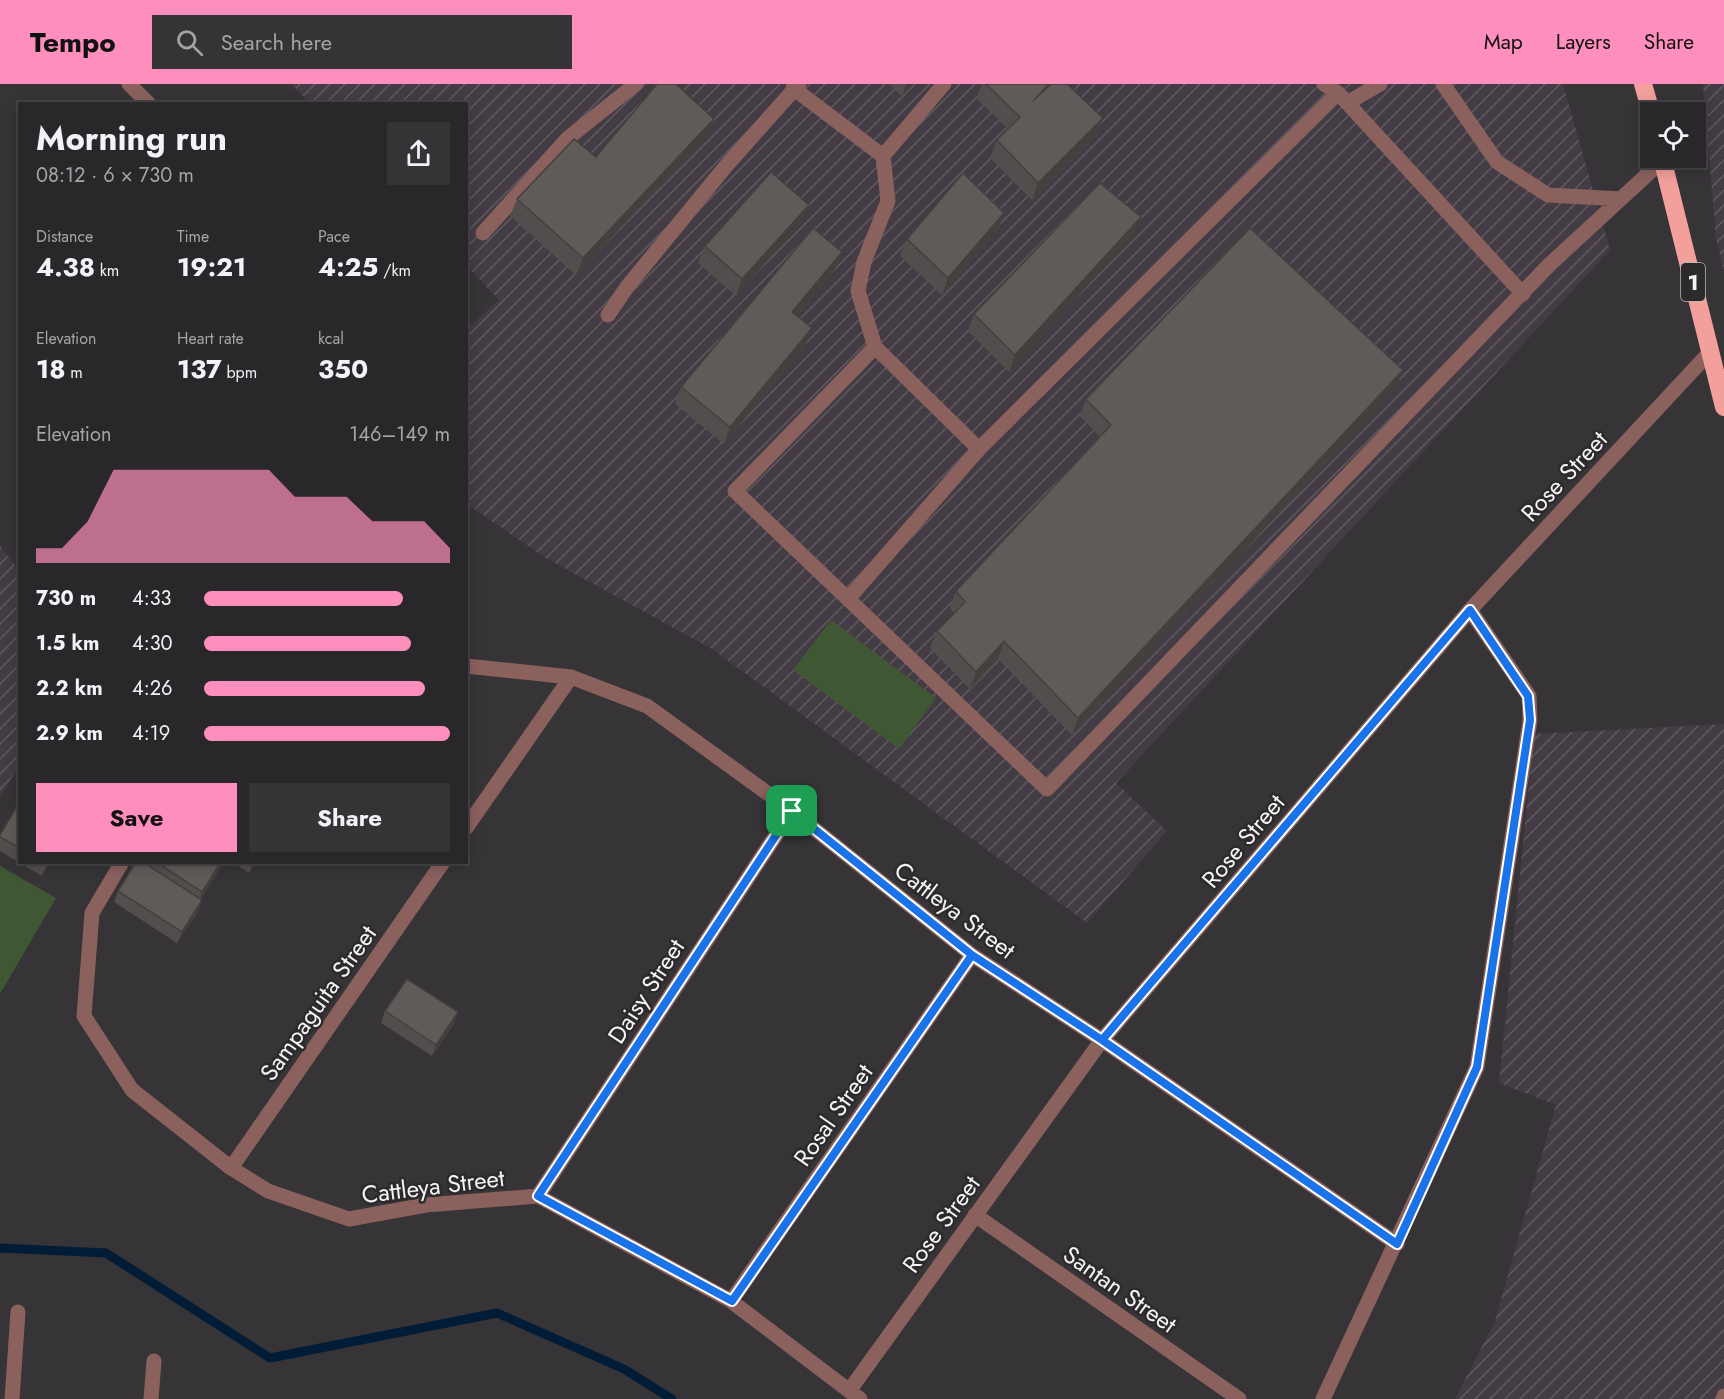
<!DOCTYPE html>
<meta charset="utf-8">
<style>
body{margin:0;font-family:Jost,sans-serif;background:#353335;color:#f1f3f6;height:100vh;display:flex;flex-direction:column;font-size:22px;white-space:nowrap}
*{box-sizing:border-box;margin:0}
p{font-size:20px;color:#a5a5a8}
.icon{flex:none;width:33px;height:33px;fill:none;stroke:currentColor;stroke-width:2;stroke-linecap:round;stroke-linejoin:round}
.map{position:relative;flex:1;overflow:hidden}
.panel{position:absolute;left:18px;top:18px;width:450px;height:762px;display:flex;flex-direction:column;background:#292729;border-radius:0px;box-shadow:0 3px 15px #0003,0 0 0 2px #454446}
.panel>*{flex:none}
.tools{position:absolute;left:1640px;top:18px;display:grid;gap:12px}
.tools a{display:grid;place-items:center;width:66px;height:66px;border-radius:0px;background:#292729;box-shadow:0 3px 15px #0003,0 0 0 2px #454446;font-size:30px}
.pin{position:absolute;display:grid;place-items:center;width:51px;height:51px;color:#fff;margin:-26px;border-radius:12px;box-shadow:0 3px 9px #0006}
.round{display:grid;place-items:center;flex:none;width:63px;height:63px;border-radius:0px;background:#353335}
.head{display:flex;align-items:center;justify-content:space-between;height:102px;padding:0 18px}
h1{font-size:33px;font-weight:700;line-height:45px}
.metrics{display:grid;grid-template-columns:repeat(3,1fr);gap:9px;height:102px;padding:6px 18px}
.metrics div{display:grid;align-content:center}
.metrics b{font-size:26px;font-weight:700}
.metrics small{font-size:16px;font-weight:400}
.metrics p{font-size:16px}
.chart{height:168px;padding:12px 18px}
.chart p{display:flex;justify-content:space-between}
.chart svg{width:100%;height:108px;margin-top:6px;fill:#fe8ebb;opacity:.7}
.primary-button{display:flex;gap:12px;margin-top:auto;padding:12px 18px}
.primary-button a{flex:1;height:69px;border-radius:0px;background:#fe8ebb;color:#111;font-size:24px;font-weight:700;line-height:69px;text-align:center}
.primary-button a+a{background:#353335;color:#f1f3f6}
ul{padding:0 18px;list-style:none;font-size:20px}
li{display:grid;grid-template-columns:96px 72px 1fr;align-items:center;height:45px}
li i{height:15px;border-radius:8px;background:#fe8ebb}
header{display:flex;align-items:center;gap:36px;box-sizing:border-box;height:84px;padding:0 30px;background:#fe8ebb;color:#111}
header strong{font-size:28px}
nav{display:flex;gap:33px;margin-inline-start:auto;font-size:21px}
.search{width:420px;height:54px;background:#353335;display:flex;align-items:center;gap:15px;box-sizing:border-box;padding:0 21px;border-radius:0px;color:#a5a5a8;font-size:22px}
.map>svg:first-child{display:block}
</style>
<header>
<strong>Tempo</strong>
<div class="search"><svg class="icon" aria-label="search" viewBox="0 0 24 24"><circle cx="10" cy="10" r="6"/><path d="M15 15l6 6"/></svg>Search here</div>
<nav><a>Map</a><a>Layers</a><a>Share</a></nav>
</header>
<div class="map">
<svg width="1724" height="1315" viewBox="0 0 1724 1315">
<defs>
<pattern id="industrial-furrows" width="10" height="10" patternUnits="userSpaceOnUse" patternTransform="scale(1.5)"><rect width="10" height="10" fill="#443c44"/><path d="M-1 1l2-2M0 10L10 0M9 11l2-2" fill="none" stroke="#605960"/></pattern>
</defs>
<rect width="100%" height="100%" fill="#373437"/>
<path fill="url(#industrial-furrows)" d="M291,0H1563L1610,166L1116,699L1167,747L1087,839L712,565L544,473L467,420V245L499,216L467,182L466,20L310,19Z
M1703,0H1724V187L1716,155Z
M0,462L19,486L20,680L0,713Z
M1724,640V1315H1455L1495,1237L1556,1021L1499,999L1534,650Z"/>
<path fill="#405733" d="M831,536L936,614L899,665L793,586Z
M0,782L56,814L0,910Z"/>
<g fill="none" stroke-linecap="round" stroke-linejoin="round">
<path stroke="#001c37" stroke-width="9" d="M0,1164L106,1169L270,1274L497,1229L624,1285L672,1315"/>
<path stroke="#8b615e" stroke-width="15" d="M129,0L149,20
M944,0L883,72L888,117L864,178L858,207L875,263L979,365
M1324,0L1338,9L1523,210
M1443,0L1497,78L1548,111L1621,115
M793,4L883,72
M1347,19L1380,0
M483,149L568,54L636,0
M608,231L627,203L726,82L799,0
M875,263L735,407L1047,705L1548,182L1663,76
M848,515L979,365L1338,9
M466,582L571,593L647,622L792,727L972,871L1102,956L1397,1160
M466,744L571,593
M122,778L92,829L84,932L132,1006L231,1084L268,1107L349,1135L426,1121L538,1112L731,1217L860,1315
M231,1084L443,778
M538,1112L792,727
M975,1131L1239,1315
M731,1217L972,871
M849,1307L1102,956L1470,526L1710,268
M12,1315L18,1228
M151,1315L154,1277
M1323,1315L1477,983L1530,636L1529,612L1470,526
M1723,1315L1724,1312"/>
<path stroke="#f3a09c" stroke-width="18" d="M1643,0L1651,28
M1662,74L1724,323"/>
</g>
<path fill="#534e4d" d="M889,0H914L902,12Z
M982,0H1067L1097,51L1032,116L990,74L997,56L1008,45L976,14Z
M714,35L708,52L576,191L510,132L517,115L596,73Z
M1004,129L998,146L942,211L900,172L907,155Z
M802,138L736,212L698,179L705,162Z
M1135,150L1009,288L968,247L974,230Z
M842,168L835,185L797,232L812,244L805,262L724,360L675,320L681,303Z
M1403,286L1397,303L1072,651L998,575L970,605L930,564L937,547L954,529L950,524L956,507L1100,353L1080,332L1086,315Z
M19,719L20,778H50L42,792L0,767V751Z
M136,778H224L201,815L202,816L198,828L177,859L114,818L118,807Z
M232,778H255L249,789Z
M385,927L454,940L432,972L381,939Z"/>
<path fill="#43403e" d="M906,0H914L902,12Z
M1103,34L1097,51L1032,116L1038,99Z
M714,35L708,52L576,191L583,174Z
M809,121L802,138L736,212L742,195Z
M1004,129L998,146L942,211L948,194Z
M1141,133L1135,150L1009,288L1015,271Z
M842,168L835,185L786,245L792,228Z
M812,244L805,262L724,360L730,343Z
M1403,286L1397,303L1072,651L1078,634Z
M1004,557L998,575L970,605L976,588Z
M47,778H50L42,792L46,781Z
M221,778H224L198,820L202,808Z
M253,778H255L249,789Z
M202,816L198,828L177,859L182,848Z
M458,928L454,940L432,972L436,961Z"/>
<path fill="#605b59" stroke="#43403e" stroke-width="1.5" d="M657,0H676L714,35L583,174L517,115L574,55L596,73Z
M986,0H1049L1033,17L1051,0H1067L1103,34L1038,99L997,56L1020,33Z
M771,88L809,121L742,195L705,162Z
M963,89L1004,129L948,194L907,155Z
M1100,99L1141,133L1015,271L974,230Z
M813,144L842,168L792,228L812,244L730,343L681,303Z
M1250,144L1403,286L1078,634L1004,557L976,588L937,547L965,518L956,507L1111,341L1086,315Z
M19,719H20V764L0,753V751Z
M136,778H143L202,816L182,848L118,807Z
M156,778H221L202,808Z
M407,895L458,928L436,961L385,927Z"/>
<g fill="none" stroke-linecap="round" stroke-linejoin="round">
<defs>
<path id="route" d="M792,727L538,1112L732,1217L972,871L1102,956L1397,1160L1477,983L1530,636L1528,612L1470,526L1102,956L972,871L792,727"/>
</defs>
<use href="#route" stroke="#fff" stroke-width="12"/>
<use href="#route" stroke="#1a73e8" stroke-width="8"/>
</g>
<g text-anchor="middle" dominant-baseline="central" stroke-width="5" stroke-linejoin="round" paint-order="stroke">
<rect fill="#2d2a2d" stroke="#b9b7b9" stroke-width="1.5" x="1681" y="179" width="24" height="38" rx="4.5"/>
<g font-size="22" font-weight="bold" fill="#f5f3f5">
<text x="1693" y="198">1</text>
</g>
<g font-size="24" fill="#f5f3f5" stroke="#2d2a2d">
<text transform="translate(1564 392) rotate(-47)">Rose Street</text>
<text transform="translate(1243 757) rotate(-50)">Rose Street</text>
<text transform="translate(955 826) rotate(37)">Cattleya Street</text>
<text transform="translate(646 907) rotate(-57)">Daisy Street</text>
<text transform="translate(318 919) rotate(-55)">Sampaguita Street</text>
<text transform="translate(833 1031) rotate(-55)">Rosal Street</text>
<text transform="translate(433 1102) rotate(-7)">Cattleya Street</text>
<text transform="translate(941 1140) rotate(-54)">Rose Street</text>
<text transform="translate(1120 1205) rotate(35)">Santan Street</text>
</g>
</g>
</svg>
<div class="tools">
<a><svg class="icon" aria-label="locate" viewBox="0 0 24 24"><circle cx="12" cy="12" r="6"/><path d="M12 2v4M12 18v4M2 12h4M18 12h4"/></svg></a>
</div>
<div class="pin" style="left:792px;top:727px;background:#1e9e55"><svg class="icon" aria-label="arrive" viewBox="0 0 24 24"><path d="M6 21V4h12l-3 4 3 4H6"/></svg></div>
<section class="panel">
<div class="head"><div><h1>Morning run</h1><p>08:12 · 6 × 730 m</p></div><a class="round"><svg class="icon" aria-label="share" viewBox="0 0 24 24"><path d="M12 15V3M7 8l5-5 5 5M5 13v7h14v-7"/></svg></a></div>
<div class="metrics">
<div><p>Distance</p><b>4.38<small> km</small></b></div>
<div><p>Time</p><b>19:21</b></div>
<div><p>Pace</p><b>4:25<small> /km</small></b></div>
</div>
<div class="metrics">
<div><p>Elevation</p><b>18<small> m</small></b></div>
<div><p>Heart rate</p><b>137<small> bpm</small></b></div>
<div><p>kcal</p><b>350</b></div>
</div>
<div class="chart"><p><span>Elevation</span>146–149 m</p>
<svg viewBox="0 0 160 44" preserveAspectRatio="none"><path d="M0 44V38L10 38L20 27L30 6L40 6L50 6L60 6L70 6L80 6L90 6L100 17L110 17L120 17L130 27L140 27L150 27L160 38V44z"/></svg>
</div>
<ul>
<li><b>730 m</b>4:33<i style="width:81%"></i></li>
<li><b>1.5 km</b>4:30<i style="width:84%"></i></li>
<li><b>2.2 km</b>4:26<i style="width:90%"></i></li>
<li><b>2.9 km</b>4:19<i style="width:100%"></i></li>
</ul>
<div class="primary-button"><a>Save</a><a>Share</a></div>
</section>
</div>
